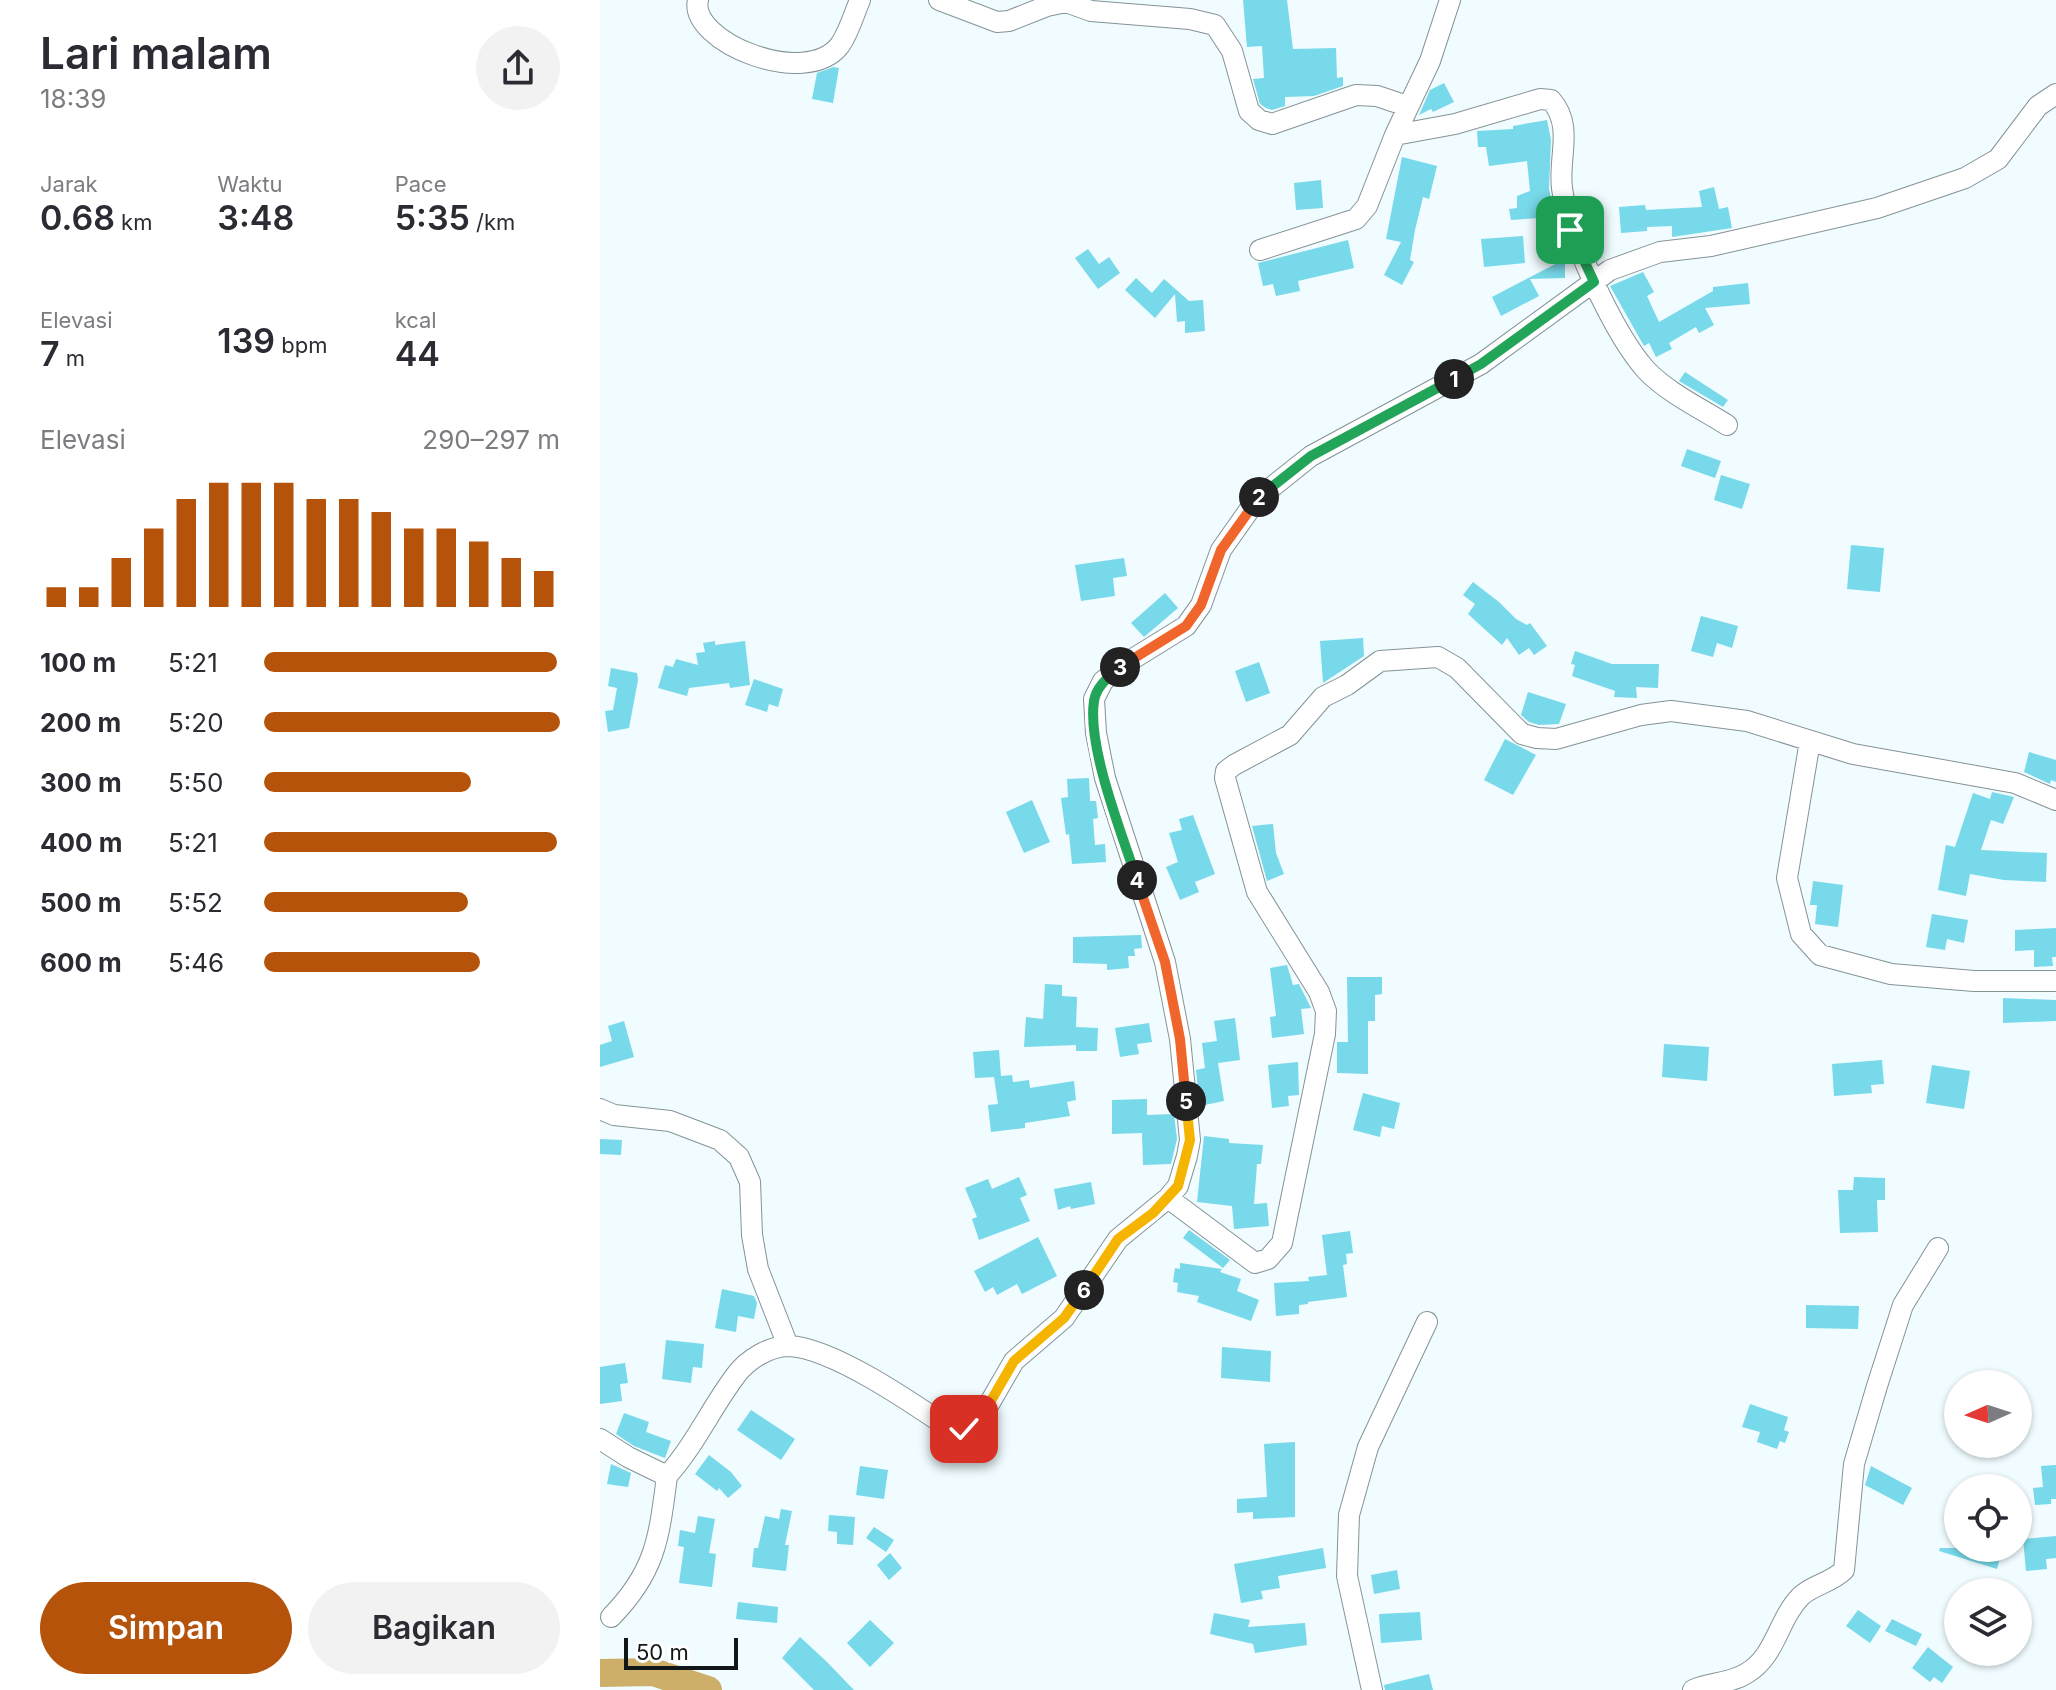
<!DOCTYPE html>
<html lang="id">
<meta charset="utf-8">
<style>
body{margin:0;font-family:Inter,sans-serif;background:#f2f2f3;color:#2b2b33;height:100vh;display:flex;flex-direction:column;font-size:30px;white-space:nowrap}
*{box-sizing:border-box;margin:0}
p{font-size:26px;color:#7c7c81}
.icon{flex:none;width:44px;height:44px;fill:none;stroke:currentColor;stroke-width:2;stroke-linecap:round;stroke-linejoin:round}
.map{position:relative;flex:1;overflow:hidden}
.side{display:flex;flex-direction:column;background:#fff;width:600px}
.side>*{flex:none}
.needle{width:52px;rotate:267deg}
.tools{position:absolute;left:1344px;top:1370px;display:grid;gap:16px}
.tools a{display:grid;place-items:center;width:88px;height:88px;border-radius:50%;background:#fff;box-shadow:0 2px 6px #0004;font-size:40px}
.scale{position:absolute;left:24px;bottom:20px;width:114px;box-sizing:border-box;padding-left:8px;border:4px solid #111718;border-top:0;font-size:22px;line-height:28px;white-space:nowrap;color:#111718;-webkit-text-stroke:6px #fff;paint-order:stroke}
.pin{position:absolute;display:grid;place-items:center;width:68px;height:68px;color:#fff;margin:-34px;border-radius:16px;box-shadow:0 4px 12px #0006}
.km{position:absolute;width:40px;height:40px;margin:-20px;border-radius:50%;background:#222;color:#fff;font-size:22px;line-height:40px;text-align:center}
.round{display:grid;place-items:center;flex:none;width:84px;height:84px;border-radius:42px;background:#f2f2f3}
.overview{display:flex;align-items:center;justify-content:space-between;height:136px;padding:0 40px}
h1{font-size:44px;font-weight:600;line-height:60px}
.figures{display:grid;grid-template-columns:repeat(3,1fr);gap:12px;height:136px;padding:8px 40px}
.figures div{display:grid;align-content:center}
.figures b{font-size:34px;font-weight:600}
.figures small{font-size:22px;font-weight:400}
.figures p{font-size:22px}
.chart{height:224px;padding:16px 40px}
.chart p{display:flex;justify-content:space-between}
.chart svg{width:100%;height:144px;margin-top:8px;stroke:#b45309;stroke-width:6}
.cta{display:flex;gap:16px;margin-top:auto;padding:16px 40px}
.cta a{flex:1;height:92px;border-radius:48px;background:#b45309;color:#fff;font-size:32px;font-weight:600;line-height:92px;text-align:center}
.cta a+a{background:#f2f2f3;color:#2b2b33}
ul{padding:0 40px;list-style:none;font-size:26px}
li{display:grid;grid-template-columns:128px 96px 1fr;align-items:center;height:60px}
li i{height:20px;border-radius:10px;background:#b45309}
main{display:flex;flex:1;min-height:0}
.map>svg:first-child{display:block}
</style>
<main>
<section class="side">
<div class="overview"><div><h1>Lari malam</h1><p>18:39</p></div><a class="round"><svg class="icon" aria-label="share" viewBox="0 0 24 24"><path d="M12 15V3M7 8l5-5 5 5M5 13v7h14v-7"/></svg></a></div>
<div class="figures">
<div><p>Jarak</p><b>0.68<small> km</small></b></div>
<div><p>Waktu</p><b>3:48</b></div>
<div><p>Pace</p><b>5:35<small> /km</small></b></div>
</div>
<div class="figures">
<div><p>Elevasi</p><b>7<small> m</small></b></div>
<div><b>139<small> bpm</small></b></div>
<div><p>kcal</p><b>44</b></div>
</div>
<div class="chart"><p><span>Elevasi</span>290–297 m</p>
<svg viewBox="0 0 160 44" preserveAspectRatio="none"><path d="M5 44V38M15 44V38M25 44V29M35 44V20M45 44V11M55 44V6M65 44V6M75 44V6M85 44V11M95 44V11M105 44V15M115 44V20M125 44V20M135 44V24M145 44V29M155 44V33"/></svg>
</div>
<ul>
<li><b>100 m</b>5:21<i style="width:99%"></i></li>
<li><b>200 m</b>5:20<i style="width:100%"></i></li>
<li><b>300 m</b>5:50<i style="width:70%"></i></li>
<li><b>400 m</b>5:21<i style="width:99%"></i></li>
<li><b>500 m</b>5:52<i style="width:69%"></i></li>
<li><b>600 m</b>5:46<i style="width:73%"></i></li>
</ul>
<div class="cta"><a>Simpan</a><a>Bagikan</a></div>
</section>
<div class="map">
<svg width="1456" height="1690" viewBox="0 0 1456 1690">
<rect width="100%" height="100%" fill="#f0fcff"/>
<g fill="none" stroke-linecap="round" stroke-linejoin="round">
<path stroke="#cdaf6a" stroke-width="28" d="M0,1673L53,1672L108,1690"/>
</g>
<path fill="#77d9e9" d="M643,0H687L693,49L736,48L737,78L743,77V86L714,96L685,97V106L672,110L666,108L660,104L653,79L664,78L662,46L647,47Z
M233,67L239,68L233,103L212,99L217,73Z
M844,83L854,102L833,112L831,109L819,115L830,90Z
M947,120L951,140L949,189L955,217L911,220L909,209L917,208V196L930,191L927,161L889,166L886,147H878L877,131L913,129V126Z
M802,157L837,166L829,199L823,197L815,230L810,260L814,262L802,285L784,275L801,242L786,239Z
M721,180L723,208L696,210L694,183Z
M1114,187L1119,209L1128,207L1132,228L1072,237V226L1047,227V231L1021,233L1019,207L1045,205L1046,210L1102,207L1099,191Z
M923,236L925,263L884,267L881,239Z
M748,240L754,268L698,281L700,291L676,296L673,284L663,286L658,263Z
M488,249L499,264L509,257L520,273L498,289L475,258Z
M965,259V278L930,279L939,296L901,316L892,297Z
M1043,272L1054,292L1047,296L1059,322L1113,291V287L1148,283L1150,304L1105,308L1114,325L1099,333L1096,327L1069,343L1072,349L1056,357L1049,343L1044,346L1010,286Z
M536,278L552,293L564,279L589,301L603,300L605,331L585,333V321L577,322L575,294L555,318L525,290Z
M1085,372L1128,400L1123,407L1079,381Z
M1087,449L1121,461L1115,478L1081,466Z
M1121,475L1150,484L1142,509L1114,500Z
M1251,545L1284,548L1280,592L1247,589Z
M524,558L527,576L513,578L515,596L481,601L475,565Z
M873,582L899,602L916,619L927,625L930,623L947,646L934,655L929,648L919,655L907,638L902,645L868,614L875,604L863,595Z
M565,593L578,608L544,637L531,623Z
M1101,616L1138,626L1132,648L1117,643L1113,657L1091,651Z
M763,638L764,656L723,683L720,641Z
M115,641V645L145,641L150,685L130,688L129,683L89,688L87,696L58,688L65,665L73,667L76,659L98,665L96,653L105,652L103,643Z
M975,651L1012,664H1059L1058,688L1036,687L1037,698L1014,697L1015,691L972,676L975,665L971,664Z
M659,662L670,693L646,702L635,671Z
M11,668L37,673L38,680L29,728L8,732L5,711L13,710L17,688L8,686Z
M154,679L183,689L178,707L169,704L167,712L145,705Z
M928,692L966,704L959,724L939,725L929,722L921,715Z
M905,739L936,755L913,795L884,780Z
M1429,752L1456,760V782L1451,780L1450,784L1424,772Z
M489,778L490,801H496L498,818L493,819L495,845L505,844L506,862L472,864L469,834L466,835L461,798L468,797L467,779Z
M1392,792L1414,797L1403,824L1391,820L1381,850L1447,853L1446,882L1404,880L1370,874L1366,896L1338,890L1346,845L1355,847L1373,793L1390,799Z
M432,800L450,842L424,853L406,812Z
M593,815L615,874L595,882L599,892L580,900L566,867L578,862L569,833L582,830L579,819Z
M673,824L676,853L684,874L667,881L652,826Z
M1213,881L1243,885L1238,927L1215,924L1217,905H1210Z
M1332,914L1368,920L1364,943L1347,939L1345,950L1326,947Z
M1456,928V957H1452L1453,966L1434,967V950L1415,951V930Z
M541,935L542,948L534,949L535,956H528L529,968L507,970V964L473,963V937Z
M687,965L693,985L699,984L711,1008L701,1009L704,1034L672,1038L670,1017L676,1016L670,968Z
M747,977H782V994L775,995V1021H768V1074L737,1073V1042H748Z
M445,984L462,985V996L477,997L476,1027L498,1028L497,1051H476V1045L424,1047L426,1017L443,1019Z
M1403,998L1456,1000V1021L1403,1023Z
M635,1018L640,1060L618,1063L624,1101L600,1106L596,1070L605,1068L602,1043L617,1041L614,1021Z
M24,1021L34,1057L0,1067V1045L12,1041L8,1026Z
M549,1023L552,1042L537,1044L539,1054L520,1057L515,1028Z
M1064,1044L1109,1047L1107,1081L1062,1077Z
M399,1050L401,1076L412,1075L413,1082L429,1080L430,1088L474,1081L476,1100L467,1102L470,1116L425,1123V1128L391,1132L388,1105L398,1104L394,1077L375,1078L373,1052Z
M1282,1060L1284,1084L1271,1085L1272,1093L1234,1096L1232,1064Z
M698,1062L699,1095L688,1096L689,1106L672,1108L668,1065Z
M1332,1065L1370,1071L1364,1109L1326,1103Z
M763,1093L800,1103L794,1129L782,1126L780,1137L753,1130Z
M547,1099V1115L574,1114L577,1139L571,1164L543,1165L542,1133L512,1134V1100Z
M604,1136L629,1139V1143L663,1145L661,1164H657L654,1204L667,1203L669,1226L634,1229L632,1206L597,1202Z
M0,1139L22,1140L21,1155L0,1154Z
M419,1177L427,1195L420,1198L430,1221L379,1240L372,1219L377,1217L365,1188L388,1179L392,1189Z
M1254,1177L1285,1178V1200H1277L1278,1232L1240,1233L1238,1190H1253Z
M491,1182L495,1204L471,1209L470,1206L458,1210L454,1189Z
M589,1230L630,1260L623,1268L583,1238Z
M750,1231L753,1253L746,1254L747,1264L743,1265L747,1297L708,1302V1304L699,1305V1314L676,1316L674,1283L709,1281L708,1277L727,1275L722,1235Z
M438,1237L457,1276L422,1294L417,1284L397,1295L393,1287L385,1292L374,1271Z
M580,1263L622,1269L620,1272L641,1279L637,1291L659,1300L651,1321L597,1302L599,1296L577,1292L578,1283L573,1282L575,1268L580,1269Z
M122,1289L154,1296L157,1303L154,1319L138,1316L136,1332L115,1328Z
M1206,1305L1259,1306L1258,1329L1206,1328Z
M66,1340L104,1344L102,1368L93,1367L91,1383L62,1379Z
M622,1347L671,1351L670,1382L621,1378Z
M25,1363L28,1383L20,1384L22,1401L0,1404V1367Z
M1150,1404L1188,1417L1184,1430L1189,1432L1185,1443L1180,1441L1177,1449L1157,1442L1160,1432L1142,1427Z
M151,1410L195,1439L181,1460L137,1430Z
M24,1413L49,1422L46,1432L71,1441L65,1458L34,1446L16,1434Z
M695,1442V1517L653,1519V1512L637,1513V1499L667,1497L664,1444Z
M109,1455L131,1472L142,1486L128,1498L119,1488L117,1491L95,1474Z
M11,1464L31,1473L28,1487L7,1484Z
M1456,1465V1499H1451V1504L1435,1505L1433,1488L1443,1487L1441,1466Z
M260,1466L288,1470L284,1499L256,1495Z
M1271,1466L1312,1488L1303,1505L1265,1485Z
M181,1509L192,1511L185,1545H189L186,1571L152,1567L154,1548H158L165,1516L179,1519Z
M229,1515L255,1517L253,1545L237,1544V1532L228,1531Z
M98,1516L115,1519L109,1553L116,1554L112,1587L79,1583L84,1547L78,1546L80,1530L95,1533Z
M274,1527L294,1540L286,1552L266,1538Z
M1456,1536V1558L1446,1559L1447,1569L1426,1571L1423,1539Z
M723,1548L726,1568L678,1576L680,1588L661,1591L663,1599L641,1603L634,1564Z
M1340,1548H1403L1397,1569L1339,1551Z
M290,1553L302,1568L289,1580L277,1565Z
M797,1570L800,1589L774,1594L771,1575Z
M138,1602L178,1607L177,1623L136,1619Z
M1258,1610L1281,1626L1270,1643L1246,1626Z
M820,1612L822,1640L781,1643L779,1614Z
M614,1613L650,1620L648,1627L705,1623L707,1645L655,1653L653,1644L610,1634Z
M1292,1619L1322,1634L1316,1646L1285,1631Z
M270,1620L294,1643L270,1667L247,1643Z
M200,1637L227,1662L254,1690H214L182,1658Z
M1328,1647L1353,1667L1342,1683L1334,1677L1330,1682L1312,1668Z
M829,1674L833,1690H785L784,1685Z"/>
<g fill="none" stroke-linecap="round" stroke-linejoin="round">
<defs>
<path id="minor" d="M98,0C88,41 206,90 240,45C249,32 254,14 260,0
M339,0L397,22L409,21L447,6L466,2L491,11L590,19L615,25L632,51L649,111L659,120L672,124L756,95L777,96L807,106
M850,0L830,61L795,135L855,124L940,99L951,100C974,126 958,157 962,188C968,235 1014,334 1046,370C1068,393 1100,408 1127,425
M660,250L756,219L767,206L795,135
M1210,741L1187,878L1201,934L1220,955L1291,974L1374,981H1456
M0,1109L14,1115L70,1121L120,1140L139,1157L150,1182L152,1235L158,1269L188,1346
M568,1198L655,1263L668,1259L682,1243L725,1034L726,1011L719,992L657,892L625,778L626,771L634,765L690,735L723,697L747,685L780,661L838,657L857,668L922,734L937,738L956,739L1041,715L1071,711L1147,721L1253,754L1415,783L1456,800
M0,1439L28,1457L67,1476C95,1445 111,1408 136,1375C147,1360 169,1346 189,1346C233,1348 314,1404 352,1430L370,1427L381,1418L414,1361L464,1318L518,1239L568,1198L578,1186L587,1156L590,1140L580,1039L565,962L505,778L496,733L494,699L503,681L523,665L586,626L601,605L621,550L657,499L711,456L881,364L1010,270L1060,252L1111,246L1277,208L1365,178L1398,159L1438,106L1456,94
M11,1617C56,1571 59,1538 67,1476
M772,1690L747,1576L749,1515L768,1447L827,1322
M1093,1690C1111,1682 1130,1684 1147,1673C1176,1656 1178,1619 1201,1596C1214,1584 1231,1583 1244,1570L1254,1464L1277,1386L1303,1305L1338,1248"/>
</defs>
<use href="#minor" stroke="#849396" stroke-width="22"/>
<use href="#minor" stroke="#fff" stroke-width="20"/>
</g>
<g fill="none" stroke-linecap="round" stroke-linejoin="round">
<defs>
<path id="split-1" d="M854,379L881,364L994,282L970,230"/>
<path id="split-2" d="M659,497L711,456L854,379"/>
<path id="split-3" d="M520,667L586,626L601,605L621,550L659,497"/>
<path id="split-4" d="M520,667C510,676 496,686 494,701C487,747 522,834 537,880"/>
<path id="split-5" d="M537,880L565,962L580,1039L586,1101"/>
<path id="split-6" d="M484,1290L518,1239L553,1213L578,1186L590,1140L586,1101"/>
<path id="split-7" d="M364,1429L381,1418L414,1361L464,1318L484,1290"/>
</defs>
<use href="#split-1" stroke="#fff" stroke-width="16"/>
<use href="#split-2" stroke="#fff" stroke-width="16"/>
<use href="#split-3" stroke="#fff" stroke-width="16"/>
<use href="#split-4" stroke="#fff" stroke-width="16"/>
<use href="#split-5" stroke="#fff" stroke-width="16"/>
<use href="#split-6" stroke="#fff" stroke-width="16"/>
<use href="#split-7" stroke="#fff" stroke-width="16"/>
<use href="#split-1" stroke="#22a559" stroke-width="10"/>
<use href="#split-2" stroke="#22a559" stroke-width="10"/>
<use href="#split-3" stroke="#f0652b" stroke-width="10"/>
<use href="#split-4" stroke="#22a559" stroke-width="10"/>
<use href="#split-5" stroke="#f0652b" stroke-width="10"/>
<use href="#split-6" stroke="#f5b400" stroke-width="10"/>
<use href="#split-7" stroke="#f5b400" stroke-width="10"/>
</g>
</svg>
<div class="tools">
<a><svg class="needle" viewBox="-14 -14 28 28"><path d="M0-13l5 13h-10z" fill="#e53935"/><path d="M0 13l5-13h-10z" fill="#7c7c81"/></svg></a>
<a><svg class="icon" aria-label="locate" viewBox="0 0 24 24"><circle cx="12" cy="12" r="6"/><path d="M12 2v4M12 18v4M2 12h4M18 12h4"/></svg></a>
<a><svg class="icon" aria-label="layers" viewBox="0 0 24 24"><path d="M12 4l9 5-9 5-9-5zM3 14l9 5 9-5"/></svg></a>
</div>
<div class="scale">50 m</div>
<div class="pin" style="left:970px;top:230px;background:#1e9e55"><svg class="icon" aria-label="arrive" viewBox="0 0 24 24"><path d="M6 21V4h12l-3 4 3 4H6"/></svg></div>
<div class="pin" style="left:364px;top:1429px;background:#d93025"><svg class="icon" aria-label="check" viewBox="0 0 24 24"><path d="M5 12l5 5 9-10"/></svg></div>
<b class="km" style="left:854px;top:379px">1</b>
<b class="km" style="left:659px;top:497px">2</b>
<b class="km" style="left:520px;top:667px">3</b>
<b class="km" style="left:537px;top:880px">4</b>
<b class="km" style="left:586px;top:1101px">5</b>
<b class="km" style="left:484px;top:1290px">6</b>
</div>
</main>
